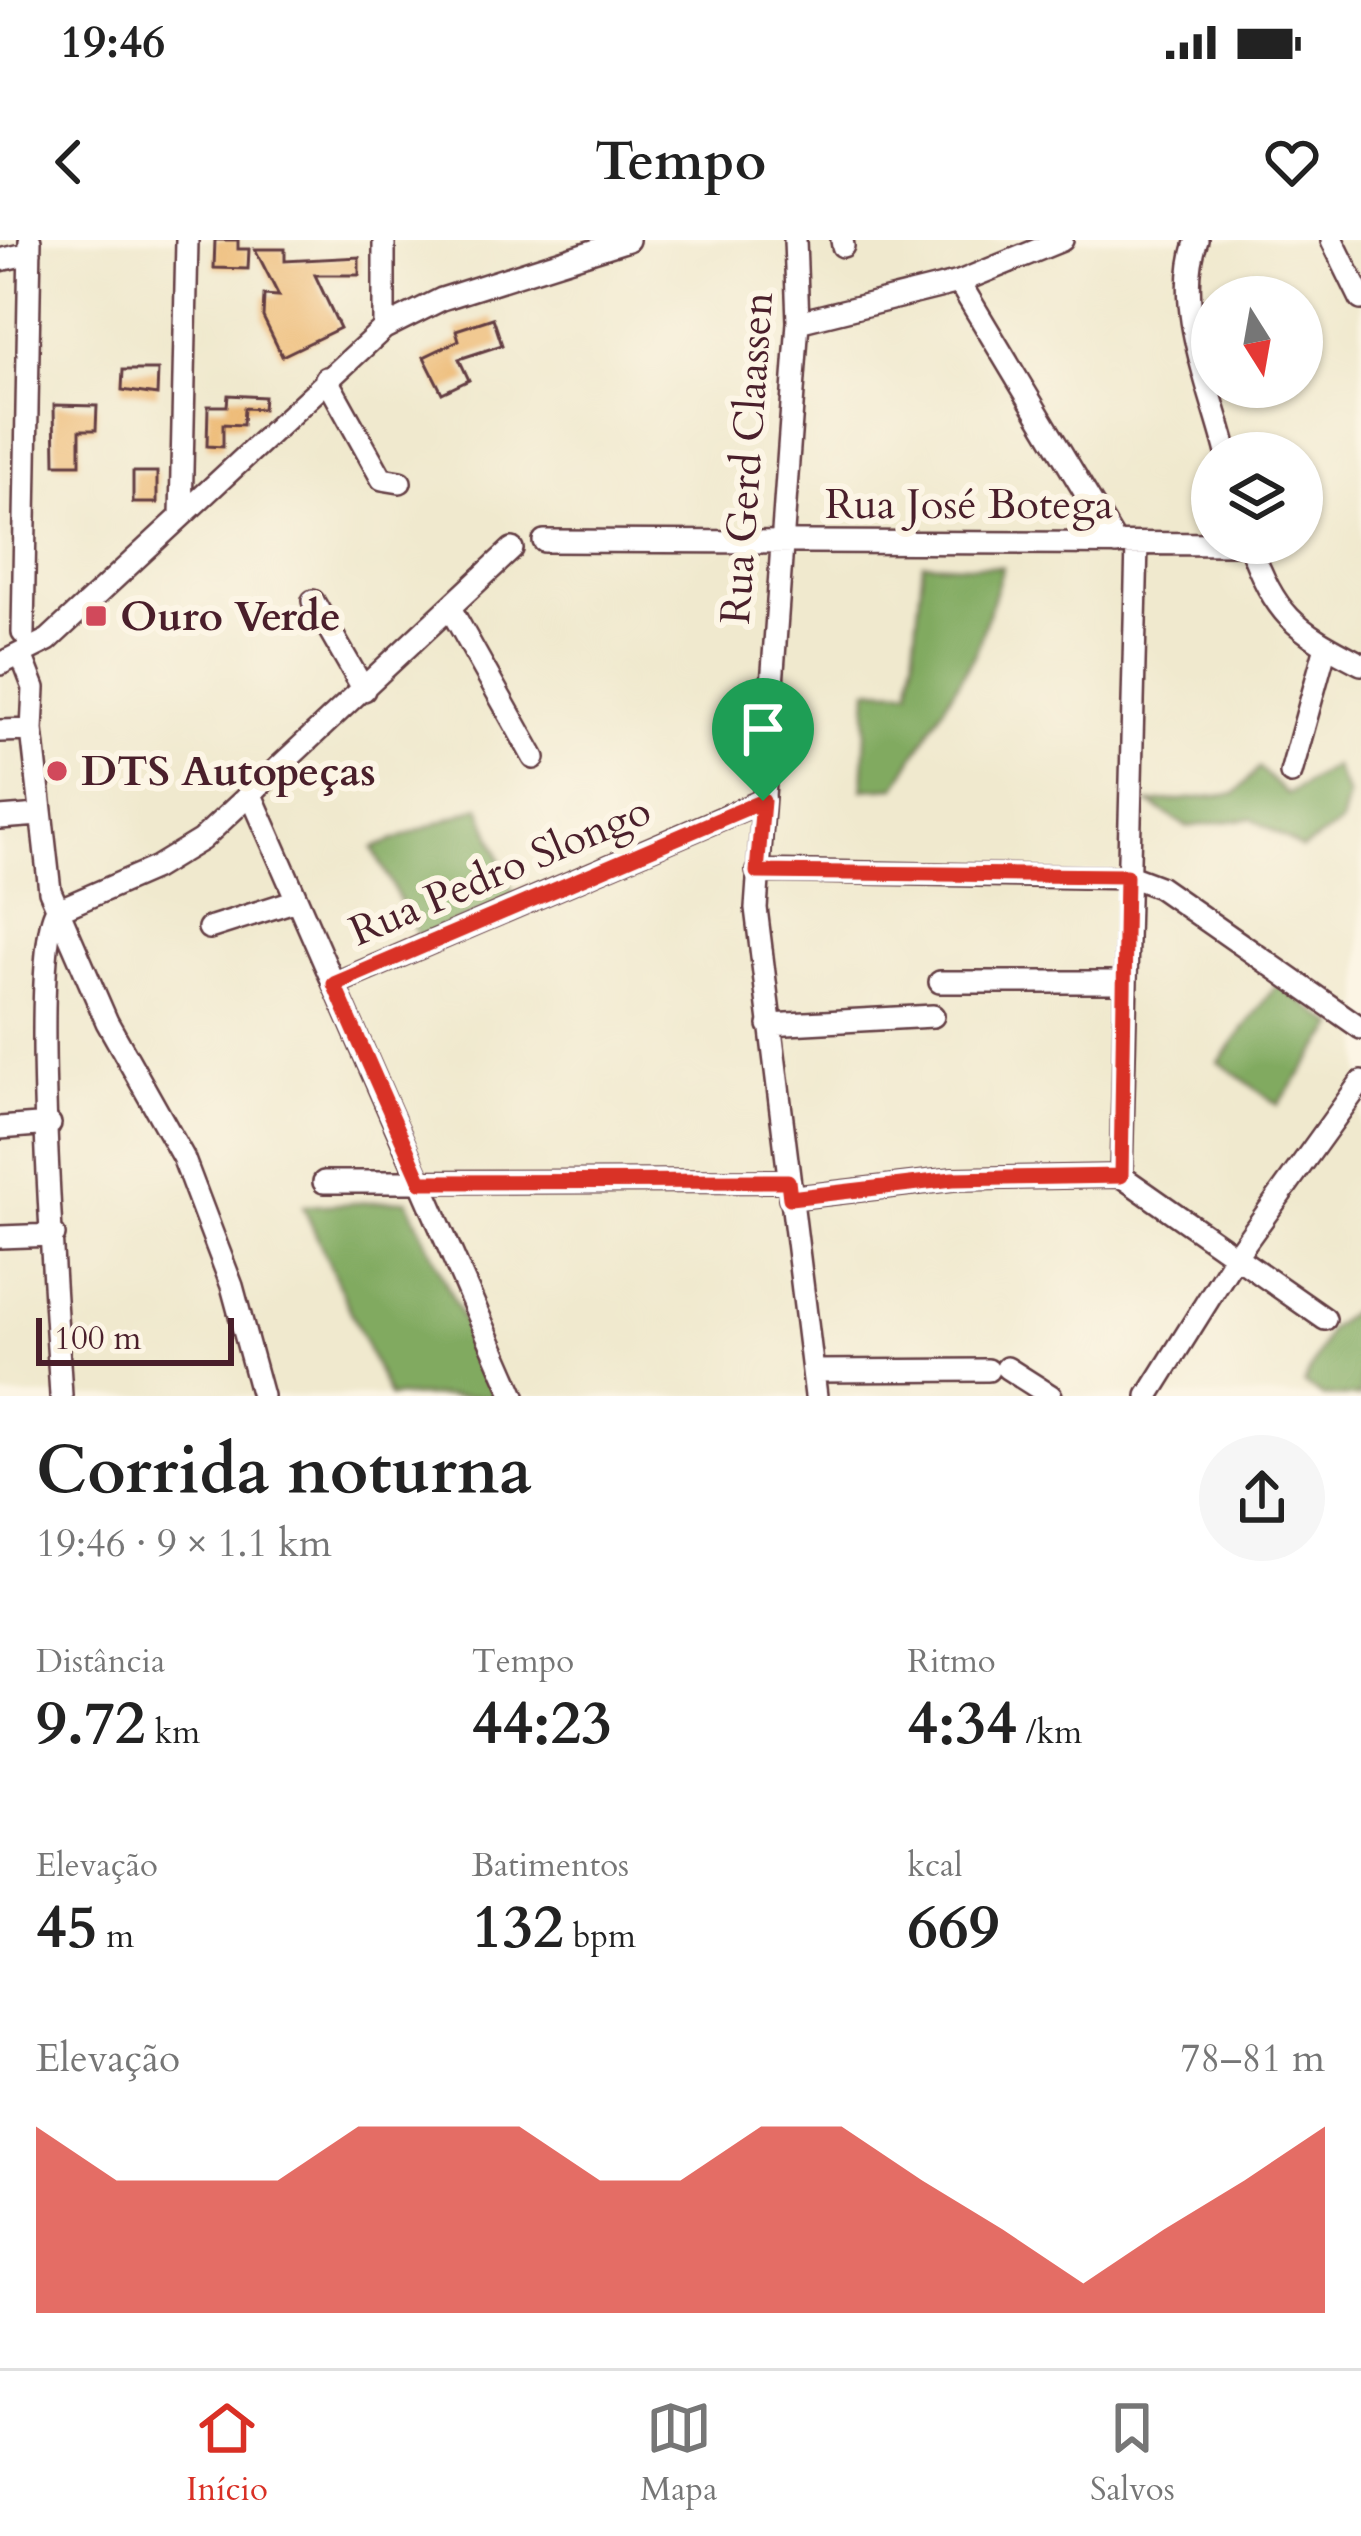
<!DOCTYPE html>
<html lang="pt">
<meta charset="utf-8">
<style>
body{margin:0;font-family:Cardo,serif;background:#f6f6f6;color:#222;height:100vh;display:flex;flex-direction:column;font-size:45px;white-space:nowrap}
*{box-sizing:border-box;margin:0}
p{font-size:39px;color:#767676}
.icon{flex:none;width:66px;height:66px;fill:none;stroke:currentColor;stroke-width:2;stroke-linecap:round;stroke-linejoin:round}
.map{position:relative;height:1156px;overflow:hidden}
.sheet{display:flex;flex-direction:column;background:#fff;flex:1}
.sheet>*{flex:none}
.needle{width:78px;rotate:169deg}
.controls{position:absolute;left:1191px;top:36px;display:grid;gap:24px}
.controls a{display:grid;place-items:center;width:132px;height:132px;border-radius:50%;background:#fff;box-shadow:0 3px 9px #0004;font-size:60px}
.scale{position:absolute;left:36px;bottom:30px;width:198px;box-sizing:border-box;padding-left:12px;border:6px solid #4a1f2b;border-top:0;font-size:33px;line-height:42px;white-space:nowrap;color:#4a1f2b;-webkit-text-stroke:9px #fcf5e5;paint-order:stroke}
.pin{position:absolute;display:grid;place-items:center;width:102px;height:102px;color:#fff;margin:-123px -51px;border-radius:50% 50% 50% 0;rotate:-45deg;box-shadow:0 0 12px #0007}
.pin .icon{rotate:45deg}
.round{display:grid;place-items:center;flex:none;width:126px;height:126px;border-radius:63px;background:#f6f6f6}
.overview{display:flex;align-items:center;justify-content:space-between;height:204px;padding:0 36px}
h1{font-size:66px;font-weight:600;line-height:90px}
.metrics{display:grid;grid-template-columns:repeat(3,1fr);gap:18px;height:204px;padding:12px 36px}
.metrics div{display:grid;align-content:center}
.metrics b{font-size:60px;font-weight:600}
.metrics small{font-size:33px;font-weight:400}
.metrics p{font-size:33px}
.chart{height:336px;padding:24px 36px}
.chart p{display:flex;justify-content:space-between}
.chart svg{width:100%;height:216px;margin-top:12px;fill:#d93025;opacity:.7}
.status{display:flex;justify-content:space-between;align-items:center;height:84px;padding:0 60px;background:#fff;direction:ltr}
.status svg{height:33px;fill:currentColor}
header{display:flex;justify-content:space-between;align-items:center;height:156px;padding:0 36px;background:#fff;font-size:54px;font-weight:600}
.tabs{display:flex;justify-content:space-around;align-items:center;height:168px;border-top:3px solid #e0e0e0;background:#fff;font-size:33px;color:#767676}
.tabs a{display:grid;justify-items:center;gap:6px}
.tabs .selected{color:#d93025}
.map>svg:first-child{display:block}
</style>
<div class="status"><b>19:46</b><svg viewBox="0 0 49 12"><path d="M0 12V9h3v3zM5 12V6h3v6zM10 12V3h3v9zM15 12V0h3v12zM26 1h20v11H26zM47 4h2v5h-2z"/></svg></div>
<header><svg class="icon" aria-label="back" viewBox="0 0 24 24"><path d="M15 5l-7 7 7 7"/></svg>Tempo<svg class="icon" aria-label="heart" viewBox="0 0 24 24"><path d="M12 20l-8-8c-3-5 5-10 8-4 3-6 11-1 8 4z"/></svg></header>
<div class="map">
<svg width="1361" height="1156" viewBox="0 0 1361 1156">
<rect width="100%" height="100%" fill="#fcf5e5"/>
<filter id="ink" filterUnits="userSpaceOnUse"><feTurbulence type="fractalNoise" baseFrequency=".00833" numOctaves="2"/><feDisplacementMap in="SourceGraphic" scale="24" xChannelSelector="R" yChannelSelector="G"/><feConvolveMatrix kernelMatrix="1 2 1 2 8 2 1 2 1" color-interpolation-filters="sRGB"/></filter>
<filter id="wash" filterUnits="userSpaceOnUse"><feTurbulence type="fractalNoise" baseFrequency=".004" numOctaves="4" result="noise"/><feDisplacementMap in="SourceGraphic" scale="48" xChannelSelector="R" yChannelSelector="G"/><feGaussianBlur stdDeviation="2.7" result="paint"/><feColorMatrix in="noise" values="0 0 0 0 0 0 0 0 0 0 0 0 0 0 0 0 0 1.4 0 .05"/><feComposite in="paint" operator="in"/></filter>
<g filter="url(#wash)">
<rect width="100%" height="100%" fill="#f0e9ce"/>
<path fill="#81aa61" stroke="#666446" stroke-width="3" d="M923,323L1003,327L976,412L896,547L863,549L868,449L910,450Z
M1334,526L1348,556L1341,584L1302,609L1252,578L1187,587L1149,563L1235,554L1259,528L1287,555Z
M480,567L515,657L419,698L373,608Z
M1277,744L1336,786L1278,865L1219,822Z
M407,960L490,1138L496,1156H389L303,966Z
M1361,1064V1156H1323L1304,1144L1330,1089Z"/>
<g id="blocks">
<path fill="#edba74" d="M215,0H238V9H249L248,29L214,28Z
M255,9H285V21L359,17V35H315L340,88L282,116L263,77L264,55L279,56Z
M493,78L502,105L459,119L469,140L442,153L424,117L459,100L456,90Z
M123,130H158L157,155L122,150Z
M228,155L264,157L263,169L244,168L243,185L223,184V207L207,206L208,166H227Z
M54,165L97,166L96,190H80V224H55Z
M133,232H157V263H133Z"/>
</g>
</g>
<g filter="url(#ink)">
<use href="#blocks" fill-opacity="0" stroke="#633d43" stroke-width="3"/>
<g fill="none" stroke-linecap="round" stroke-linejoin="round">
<defs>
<path id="minor" d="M795,0L798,82L756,668L816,1156
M842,0L843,6
M1197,0C1173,64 1211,149 1227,213
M1332,0L1361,59
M0,20L30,13
M959,42L1116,304
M798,82L959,42L1062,0
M384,88V0
M326,138L382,239L400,242
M181,276L187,0
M544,301L1249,304
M1249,303C1276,376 1293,389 1361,424
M313,361L364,450
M450,368L534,518
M23,393L30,0
M22,417L34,448L32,490L50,651L107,782L183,917L232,1046L262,1156
M0,424L48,400L384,88L442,59L628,0
M0,491L32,490
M1291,533L1326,406
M252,557L514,1156
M0,578L39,575
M757,631L1135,638L1159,647L1361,788
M56,671L155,628L201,600L512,309
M56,671C28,718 57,1078 61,1156
M209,688L297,660
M940,742H1124
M334,744L762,561
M769,785L933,776
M0,888L50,884
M1121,936L1137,304
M324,942L788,941
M790,958L953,939L1121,936L1325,1079
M0,997L54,995
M1007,1128L1051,1156
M813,1131L988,1130
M1148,1156L1235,1017L1361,842"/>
</defs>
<use href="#minor" stroke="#633d43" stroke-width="26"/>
<use href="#minor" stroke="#fff" stroke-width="21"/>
</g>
</g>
<g fill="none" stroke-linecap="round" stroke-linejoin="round" filter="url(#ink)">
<defs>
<path id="route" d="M763,561L757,632L1126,636L1121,936L953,939L790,958L788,941L421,942L334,744Z"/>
</defs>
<use href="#route" stroke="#fff" stroke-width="24"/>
<use href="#route" stroke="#d93025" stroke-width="15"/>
</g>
<g fill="#d1495b" stroke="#fcf5e5" stroke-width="4.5">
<rect x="84" y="364" width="24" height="24" rx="6"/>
<circle cx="57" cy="531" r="12"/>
</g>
<g text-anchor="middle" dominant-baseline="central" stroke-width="12" stroke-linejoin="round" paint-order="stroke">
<g font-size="42" fill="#4a1f2b" stroke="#fcf5e5">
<text transform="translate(747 218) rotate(-86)">Rua Gerd Claassen</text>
<text x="969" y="264">Rua José Botega</text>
<text transform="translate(500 631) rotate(-23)">Rua Pedro Slongo</text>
</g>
<g font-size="42" font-weight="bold" fill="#4a1f2b" stroke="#fcf5e5" text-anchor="start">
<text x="120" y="376">Ouro Verde</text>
<text x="81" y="531">DTS Autopeças</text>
</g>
</g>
</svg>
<div class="controls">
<a><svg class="needle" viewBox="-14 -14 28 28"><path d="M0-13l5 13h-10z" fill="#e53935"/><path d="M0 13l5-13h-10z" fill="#767676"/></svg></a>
<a><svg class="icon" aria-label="layers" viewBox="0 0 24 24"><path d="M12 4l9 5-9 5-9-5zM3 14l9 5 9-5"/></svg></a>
</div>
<div class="scale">100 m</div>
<div class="pin" style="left:763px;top:561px;background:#1e9e55"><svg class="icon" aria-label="arrive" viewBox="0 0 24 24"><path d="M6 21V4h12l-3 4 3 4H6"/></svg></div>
</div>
<section class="sheet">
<div class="overview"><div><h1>Corrida noturna</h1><p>19:46 · 9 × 1.1 km</p></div><a class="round"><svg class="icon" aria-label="share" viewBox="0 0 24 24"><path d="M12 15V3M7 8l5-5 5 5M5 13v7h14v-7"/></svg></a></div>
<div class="metrics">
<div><p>Distância</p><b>9.72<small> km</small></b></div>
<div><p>Tempo</p><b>44:23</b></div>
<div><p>Ritmo</p><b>4:34<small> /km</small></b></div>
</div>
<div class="metrics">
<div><p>Elevação</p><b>45<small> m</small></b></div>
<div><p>Batimentos</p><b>132<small> bpm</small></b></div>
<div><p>kcal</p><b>669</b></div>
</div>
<div class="chart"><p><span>Elevação</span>78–81 m</p>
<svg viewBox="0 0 160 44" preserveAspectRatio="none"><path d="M0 44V6L10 17L20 17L30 17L40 6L50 6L60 6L70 17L80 17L90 6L100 6L110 17L120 27L130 38L140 27L150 17L160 6V44z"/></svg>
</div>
</section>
<nav class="tabs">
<a class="selected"><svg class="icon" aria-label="home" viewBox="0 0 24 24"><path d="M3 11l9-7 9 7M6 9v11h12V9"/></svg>Início</a>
<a><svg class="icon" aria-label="map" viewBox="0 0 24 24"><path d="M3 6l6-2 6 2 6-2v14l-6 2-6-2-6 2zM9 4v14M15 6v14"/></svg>Mapa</a>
<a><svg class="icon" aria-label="saved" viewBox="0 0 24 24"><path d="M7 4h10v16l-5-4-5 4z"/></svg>Salvos</a>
</nav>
